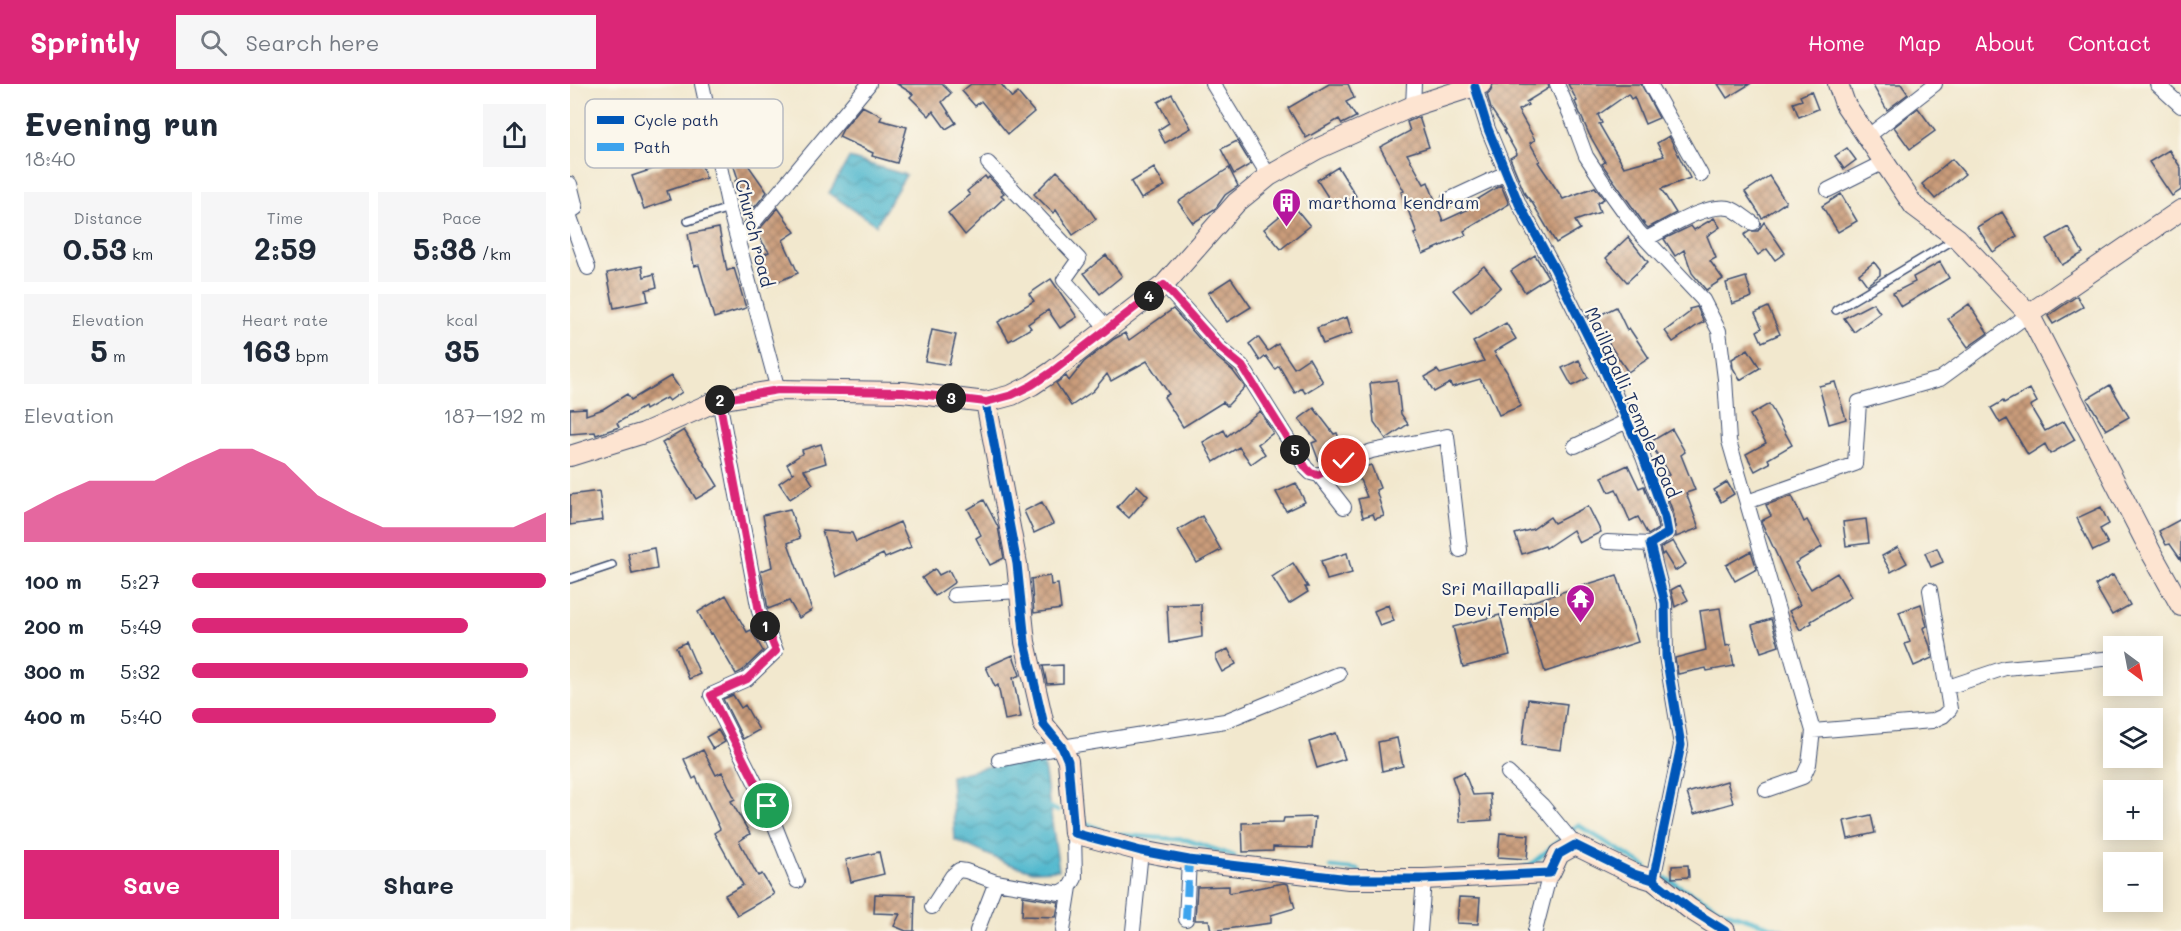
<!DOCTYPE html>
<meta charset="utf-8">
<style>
body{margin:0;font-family:Mali,sans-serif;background:#f6f6f7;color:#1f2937;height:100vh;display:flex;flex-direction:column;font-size:22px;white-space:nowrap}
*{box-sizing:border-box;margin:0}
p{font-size:20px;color:#747a83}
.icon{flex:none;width:33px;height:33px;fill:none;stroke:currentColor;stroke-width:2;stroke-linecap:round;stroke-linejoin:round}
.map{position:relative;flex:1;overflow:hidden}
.drawer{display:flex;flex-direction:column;background:#fff;width:570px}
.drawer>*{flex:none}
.needle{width:39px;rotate:148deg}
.fabs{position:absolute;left:1533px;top:552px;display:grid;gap:12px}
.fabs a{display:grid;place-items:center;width:60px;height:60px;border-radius:0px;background:#fff;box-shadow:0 3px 15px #0003;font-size:30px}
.pin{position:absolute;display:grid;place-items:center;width:51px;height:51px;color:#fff;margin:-26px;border:3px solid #fff;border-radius:50%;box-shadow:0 2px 6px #0007}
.km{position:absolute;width:30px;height:30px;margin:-15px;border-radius:50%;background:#222;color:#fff;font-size:16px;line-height:30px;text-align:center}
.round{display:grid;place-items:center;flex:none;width:63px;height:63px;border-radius:0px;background:#f6f6f7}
.headline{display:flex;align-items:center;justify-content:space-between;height:102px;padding:0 24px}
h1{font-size:33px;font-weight:700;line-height:45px}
.stats{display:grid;grid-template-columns:repeat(3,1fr);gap:9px;height:102px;padding:6px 24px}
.stats div{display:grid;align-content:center;border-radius:0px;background:#f6f6f7;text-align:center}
.stats b{font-size:30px;font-weight:700}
.stats small{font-size:16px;font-weight:400}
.stats p{font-size:16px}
.chart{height:168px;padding:12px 24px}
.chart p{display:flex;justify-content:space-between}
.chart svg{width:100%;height:108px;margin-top:6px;fill:#db2777;opacity:.7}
.action{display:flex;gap:12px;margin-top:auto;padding:12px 24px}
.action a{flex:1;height:69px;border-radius:0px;background:#db2777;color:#fff;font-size:24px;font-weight:700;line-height:69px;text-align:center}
.action a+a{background:#f6f6f7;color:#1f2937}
ul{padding:0 24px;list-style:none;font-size:20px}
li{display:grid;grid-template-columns:96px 72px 1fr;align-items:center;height:45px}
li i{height:15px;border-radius:8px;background:#db2777}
header{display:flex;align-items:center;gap:36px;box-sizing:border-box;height:84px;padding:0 30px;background:#db2777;color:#fff}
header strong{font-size:28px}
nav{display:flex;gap:33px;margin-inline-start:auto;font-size:21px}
.search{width:420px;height:54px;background:#f6f6f7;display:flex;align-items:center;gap:15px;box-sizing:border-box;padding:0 21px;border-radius:0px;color:#747a83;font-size:22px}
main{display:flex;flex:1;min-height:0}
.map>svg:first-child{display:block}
</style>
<header>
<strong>Sprintly</strong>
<div class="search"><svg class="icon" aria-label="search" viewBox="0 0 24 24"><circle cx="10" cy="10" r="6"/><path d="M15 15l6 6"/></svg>Search here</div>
<nav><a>Home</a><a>Map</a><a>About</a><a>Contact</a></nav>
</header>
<main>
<section class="drawer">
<div class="headline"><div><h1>Evening run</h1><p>18:40</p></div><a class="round"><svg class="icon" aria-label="share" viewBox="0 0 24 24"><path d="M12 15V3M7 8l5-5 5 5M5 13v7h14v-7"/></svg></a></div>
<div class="stats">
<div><p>Distance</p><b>0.53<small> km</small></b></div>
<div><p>Time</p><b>2:59</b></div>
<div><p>Pace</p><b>5:38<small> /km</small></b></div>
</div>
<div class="stats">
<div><p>Elevation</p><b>5<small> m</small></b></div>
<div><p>Heart rate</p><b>163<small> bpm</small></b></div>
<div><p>kcal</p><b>35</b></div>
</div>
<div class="chart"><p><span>Elevation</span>187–192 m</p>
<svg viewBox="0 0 160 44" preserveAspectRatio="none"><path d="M0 44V32L10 25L20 19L30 19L40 19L50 12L60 6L70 6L80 12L90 25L100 32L110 38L120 38L130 38L140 38L150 38L160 32V44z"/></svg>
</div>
<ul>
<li><b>100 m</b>5:27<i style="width:100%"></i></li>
<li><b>200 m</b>5:49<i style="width:78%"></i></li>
<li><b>300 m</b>5:32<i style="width:95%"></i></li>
<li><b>400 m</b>5:40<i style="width:86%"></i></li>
</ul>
<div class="action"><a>Save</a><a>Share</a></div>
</section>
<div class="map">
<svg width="1611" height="847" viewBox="0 0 1611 847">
<defs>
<pattern id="water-waves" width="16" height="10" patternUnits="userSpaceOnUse" patternTransform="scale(1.5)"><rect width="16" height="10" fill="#4fb7cd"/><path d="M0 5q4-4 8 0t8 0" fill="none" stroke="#4195aa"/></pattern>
<pattern id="building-cross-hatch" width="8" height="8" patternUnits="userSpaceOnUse" patternTransform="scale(1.5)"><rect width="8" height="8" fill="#ca9c7a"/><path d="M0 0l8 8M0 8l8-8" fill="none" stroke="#a38067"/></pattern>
</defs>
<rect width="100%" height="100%" fill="#fbf7ec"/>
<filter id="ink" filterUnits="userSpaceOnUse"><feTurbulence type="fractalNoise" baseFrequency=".0167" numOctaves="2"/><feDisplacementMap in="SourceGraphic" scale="12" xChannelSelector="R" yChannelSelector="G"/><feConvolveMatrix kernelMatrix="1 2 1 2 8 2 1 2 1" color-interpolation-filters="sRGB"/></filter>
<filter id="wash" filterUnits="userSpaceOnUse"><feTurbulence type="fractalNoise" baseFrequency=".008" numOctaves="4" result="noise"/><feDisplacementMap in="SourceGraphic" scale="24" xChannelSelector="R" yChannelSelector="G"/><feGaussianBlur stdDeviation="1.35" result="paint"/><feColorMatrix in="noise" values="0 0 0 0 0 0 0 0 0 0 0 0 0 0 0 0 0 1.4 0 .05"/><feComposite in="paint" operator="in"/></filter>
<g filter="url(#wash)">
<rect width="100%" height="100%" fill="#f2e8ce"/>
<path fill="url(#water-waves)" stroke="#357396" stroke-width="1.5" d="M279,74L336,91L306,141L259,109Z
M472,669L489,786L463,787L439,780L385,756L381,692Z"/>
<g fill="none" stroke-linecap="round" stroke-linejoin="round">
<path stroke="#4fb7cd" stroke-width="4.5" d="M477,722L488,727
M516,739L540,750L617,756L664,772
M956,782H959L1008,741L1076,783
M761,783L789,786
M1095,794L1154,827L1215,847"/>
</g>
<g id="blocks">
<path fill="url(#building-cross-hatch)" d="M327,0H372L381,9L372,18L386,39L376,45L363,27L359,32L340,13L343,10Z
M401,0H431L442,14L448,9L464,28L438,50L411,17L405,22L392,7Z
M759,0H778L784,14L776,18L786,33L772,40L769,35L736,54L718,24Z
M923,0H978L979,4L956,18L958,21L948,26L965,56L960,59L970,77L968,78L993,115L1025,103L1034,115L1027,119L1030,128L1005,137L1010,145L986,159L963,120L955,110L940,74L947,70L934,47L935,46L921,25L917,10L920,8Z
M998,0H1071L1089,34L1075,40L1064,13L1061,15L1058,10L1028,31L1032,39L1029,40L1054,83L1094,72L1087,59L1099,52L1120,94L1091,105L1106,129L1078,144L1075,141L1032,80L1035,78L1019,50L1005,18L1007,17Z
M1148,0H1180L1157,14Z
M1302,0H1331L1338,10L1317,26Z
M1241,7L1248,25L1229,33L1223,19L1232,16L1230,12Z
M602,10L621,44L595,59L588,46L599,39L588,18Z
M110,18L121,68L127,67L136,94L97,107L100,116L74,125L62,92L95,81L83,24Z
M292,22L312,32L310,36L337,43L327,79L302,72L303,69L269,53L273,45Z
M1348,24L1365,47L1340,65L1324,43Z
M849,33L859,63L837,70L854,100L858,98L873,137L897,126L895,123L931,101L939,120L894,147L896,151L853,170L844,150L847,149L831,108L834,107L810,63L840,47L837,38Z
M184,39L189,53L181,56L187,75L176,78L197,108L184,124L165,97L168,95L153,49Z
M667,57L681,80L664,90L651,65Z
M1277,64L1286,76L1274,85L1265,72Z
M1599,66L1611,84V106L1602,112L1579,78Z
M1382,75L1395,90L1365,115L1352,100Z
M768,83L786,112L765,124L747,96Z
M584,84L595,102L571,115L561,98Z
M659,84L668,102L655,111L646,124L623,139L608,118Z
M487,87L507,107L526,135L503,151L486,126L483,129L464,110Z
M415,92L417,95L419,93L434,109L431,111L434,114L395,151L378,129L400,111L397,107Z
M1199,92L1216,118L1192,134L1175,108Z
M1271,110L1287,137L1268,148L1252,122Z
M723,121L740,142L711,165L694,145Z
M208,124L225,148L213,156L228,189L198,202L185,175L199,168L186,149Z
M1432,128L1447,152L1423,168L1407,143Z
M1144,134L1150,143L1137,152L1146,174L1140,177L1153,195L1136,206L1122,189L1114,166L1105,172L1094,155L1121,142L1124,146Z
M1194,138L1215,169L1205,176L1197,165L1188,171L1174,151L1180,147H1188Z
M1498,143L1513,169L1492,181L1477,155Z
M149,144L157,187L164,184L176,224L144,234L129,181L124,182L118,150Z
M1058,153L1078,178L1057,198L1036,174Z
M536,171L552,192L530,210L514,189Z
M965,171L978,193L955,208L941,187Z
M1304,178L1310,186V191L1297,201L1289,190Z
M1370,178L1379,194L1331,223L1323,209L1345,198L1343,193Z
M72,182L74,193L84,190L87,203L76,206L78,217L44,224L37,189Z
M914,182L931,203L901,228L883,206Z
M1176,193L1182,213L1162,220L1156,199Z
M661,194L681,223L657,238L638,209Z
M481,195L507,233L490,244L478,226L458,240L461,244L439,257L428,238L464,217L459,210Z
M1507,212L1513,223L1483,240L1478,232Z
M1303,219L1310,229L1284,248L1274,234Z
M1399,220L1418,249L1398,263L1378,235Z
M1046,223L1057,246L1059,244L1079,274L1058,288L1035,254L1030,257L1018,232L1023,228L1026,233Z
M1127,223L1134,238L1128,241L1103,258L1095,247L1120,228L1119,225Z
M1198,223L1210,250L1192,258L1187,247L1192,244L1185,229Z
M603,225L643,270L663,287L675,303L657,322L653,318L613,343L594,313L599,310L577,277L541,297L537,290L523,307L501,322L486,299L496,292L499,297L514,278L544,255L555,249L559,256Z
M777,233L782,249L753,260L747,244Z
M936,239L946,255L924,268L937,288L951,322L929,331L919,308L910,295L882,303L880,299L864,308L855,293L867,286L870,290L914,277L903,258Z
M362,246L386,251L379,281L355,277Z
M688,253L698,267L708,260L724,284L739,274L753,298L735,309L732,304L725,309L709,282L705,285L696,272L690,277L679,260Z
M1178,265L1190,284L1170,296L1163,284L1162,275Z
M1009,276L1018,294L1002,302L992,284Z
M101,292L112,308L99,317L96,314L75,326L74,323L47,339L49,343L26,351L25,348L0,350V325L16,324V331L33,325L57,310L61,316Z
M827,296L831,330L838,340L816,355L804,338L800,299Z
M1265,298L1276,335L1259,340L1249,302Z
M1540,301L1559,333L1536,346L1517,315Z
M1460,305L1467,318L1460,322L1475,347L1494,337L1505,356L1480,370L1475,360L1458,371L1437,335L1430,339L1421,324L1433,317L1434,319Z
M1199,320L1222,361L1198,375L1200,379L1185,387L1176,370L1196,359L1180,331Z
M744,324L764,350L767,349L774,367L750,380L742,359L747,357L729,335Z
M690,327L703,349L688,360L695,370L681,380L669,363L644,378L633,358L654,346L657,352Z
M1102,345L1115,368L1111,371L1125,406L1116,409L1129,444L1106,453L1104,431L1091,395L1099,391L1080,358Z
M114,346L148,402L126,415L92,359Z
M251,360L256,379L234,386L243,400L220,415L209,399L225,388L222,389L217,380L233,369L232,366Z
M801,381L810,404L806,406L814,432L805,435L803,430L793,433L788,415L797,413L786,386Z
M1058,381L1069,404L1074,402L1086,435L1088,445L1078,451L1068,433L1060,437L1046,405L1039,408L1032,393Z
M1157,398L1164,410L1151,418L1144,406Z
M726,399L735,418L716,427L706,408Z
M567,401L578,412L559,434L547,423Z
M29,407L33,436L0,441V411Z
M1222,412L1234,438L1237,436L1252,463L1225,479L1241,505L1267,489L1281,513L1241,537L1242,539L1230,546L1219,527L1230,521L1191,437L1201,432L1196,421Z
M414,416L428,443L434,474L420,481L406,454L411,451L398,425Z
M472,418L483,440L464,449L454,427Z
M1018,422L1031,448L1009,459L1003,446L976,464L975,462L952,470L945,450L963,445L980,433L984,439Z
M1531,423L1539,440L1530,445L1538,460L1523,467L1507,434Z
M220,425L230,454L218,459L242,526L229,534L219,517L198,525L191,487L202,483L193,431Z
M632,432L651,466L627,479L608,446Z
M1296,435L1299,459L1276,462L1273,438Z
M1611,435V476L1600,460L1596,461L1589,447Z
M330,438L341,463L315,474L313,470L266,493L252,447L282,449L286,458Z
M1103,457L1116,480L1105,487L1094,469L1092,471L1090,464Z
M1328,463L1337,479L1321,488L1312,472Z
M84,464L87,485L62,490L58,469Z
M1367,464L1373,478L1361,483L1355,469Z
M1181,467L1187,485L1165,497L1156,481Z
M777,469L782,489L757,496L751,477Z
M723,479L738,503H735L738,508L719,520L702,493Z
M365,485L369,491L379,486L385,498L365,512L352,494Z
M1047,491L1068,558L975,588L954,520Z
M1543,491L1560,521L1542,531L1525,501Z
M480,492L481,501L488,500L491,525L464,529L461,495Z
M1110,501L1118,516L1105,523L1101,506Z
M156,511L177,548L181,546L193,567L172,587L166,590L142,549L140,550L128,528Z
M631,520L632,553L599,559L597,521Z
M1351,520L1357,542L1353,544L1360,562L1362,574L1344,582L1335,560L1340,558L1329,528Z
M818,521L824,537L810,542L804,527Z
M1150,524L1156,562L1160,561L1164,582L1137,587L1136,584L1108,590L1105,574L1136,566L1130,527Z
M930,531L940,571L893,583L883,543Z
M1201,535L1209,562L1191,568L1182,541Z
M116,558L130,590L119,595L106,563Z
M658,565L666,580L652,588L646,576V571Z
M443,571L450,591L443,594L451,633L435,636L428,601L425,603L416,583Z
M493,581V599L477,600L473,582Z
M163,611L171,624L175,621L189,646L173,655L153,615Z
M958,615L997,620L991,666L952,661Z
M148,646L155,658L143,665L136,653Z
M766,649L775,675L747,684L739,658Z
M827,654L833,682L812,687L808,658Z
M133,666L146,691L152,688L165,715L161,717L180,750L169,757L188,792L192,790L204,810L167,831L155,811L173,801L144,749L150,745L126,693L123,695L114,675Z
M894,688L903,711L920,710L922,736L890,738L888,710L882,693Z
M1157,697L1163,719L1124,730L1117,709Z
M1301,731L1305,749L1278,755L1274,737Z
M745,733L742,764L703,763V767L673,768L672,739L713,738L714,734Z
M930,749L959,751L957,775L928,773Z
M309,768L314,790L281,798L276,776Z
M1118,781L1119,793L1102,794V782Z
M714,799L718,800L725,824L701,831V839L641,847L639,836H625L627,803L659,802V809Z
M305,810L345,811L344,847H336L324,842L330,830L304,829Z
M453,812L489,818L486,833L452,832Z
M889,813L910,814L908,840L887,839Z"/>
</g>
</g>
<g filter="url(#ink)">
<use href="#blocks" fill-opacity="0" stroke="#3b4b6f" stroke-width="1.5"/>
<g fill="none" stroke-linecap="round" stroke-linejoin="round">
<defs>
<path id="lane" d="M118,137L159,124
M1266,226L1385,155
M0,495L42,481"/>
<path id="street" d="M132,0L159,124L208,306
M643,0L699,92
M987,0L1003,37L1016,72L1035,101L1068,147L1133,216L1149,247L1155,295L1159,357L1243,647L1239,680L1233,693L1196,706
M1080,0L1131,91
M1587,0L1611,22
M905,3L918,45L949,120L984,184L1032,281L1073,373L1095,433L1098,449L1080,460L1095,519L1096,572L1111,661L1083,796
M843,22L844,0
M1297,53L1365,0
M418,79L509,175L494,196L538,245
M0,100L6,124L0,128
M1258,106L1314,78
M878,116L936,89
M0,133L18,184
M1076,155C1098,144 1134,120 1159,124C1167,126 1176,135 1183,139
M168,157L299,0
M594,201L650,264L672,282L736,384L741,389L749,391L774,377L802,367L877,352L890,466
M149,316L189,527L206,567L177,595L141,611L197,722L227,797
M1005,362L1057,337
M749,391L774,423
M1177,418L1285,380L1289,318L1370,295L1459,230
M1037,458L1080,460
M384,511L449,507
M1378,603L1435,584L1544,574
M1243,647L1362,637L1373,632L1380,625L1360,506
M429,676L492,663L655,637L769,590
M938,689L972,721L1005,761
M362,823L382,792L389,786L396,787L426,798L490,809L500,803L505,794L504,749
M616,835L619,776
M407,847L426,798
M493,847L500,803
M563,847L571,767
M850,847L854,795
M965,847L980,789"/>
<path id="secondary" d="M1268,0L1275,20L1344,122L1387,154L1459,230L1582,470L1611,522
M1459,230L1611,126
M416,318L447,480L455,558L474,641L492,663L498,677L504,749L571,767L619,776L779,795H854L980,789L989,770L1005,761L1064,790L1083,796L1120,825L1155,847
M0,372L74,349L149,316L208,306L333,308L416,318L442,311L462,301L483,287L594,201L666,119L699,92L747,65L843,22L911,0"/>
</defs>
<use href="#lane" stroke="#3b4b6f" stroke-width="10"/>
<use href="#street" stroke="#3b4b6f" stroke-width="16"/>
<use href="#secondary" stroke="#3b4b6f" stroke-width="22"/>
<use href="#lane" stroke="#fff" stroke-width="7"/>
<use href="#street" stroke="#fff" stroke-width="14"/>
<use href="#secondary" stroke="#fde4d1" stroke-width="20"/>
<path stroke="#3da3ed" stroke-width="8" stroke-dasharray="15 8" stroke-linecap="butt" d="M616,835L619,776"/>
<defs>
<path id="cycleway" d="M905,3L918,45L949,120L984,184L1032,281L1073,373L1095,433L1098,449L1080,460L1095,519L1096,572L1111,661L1083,796
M416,318L447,480L455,558L474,641L492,663L498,677L504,749L571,767L619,776L779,795H854L980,789L989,770L1005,761L1064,790L1083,796L1120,825L1155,847"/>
</defs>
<use href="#cycleway" stroke="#fbf7ec" stroke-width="13"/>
<use href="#cycleway" stroke="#0057b8" stroke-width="9"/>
</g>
</g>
<g fill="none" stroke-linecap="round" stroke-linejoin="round" filter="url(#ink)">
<defs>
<path id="route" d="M197,722L141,611L177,595L206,567L189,527L149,316L208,306L333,308L416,318L442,311L462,301L483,287L594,201L650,264L672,282L736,384L741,389L748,391L774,377"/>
</defs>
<use href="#route" stroke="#fff" stroke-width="12"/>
<use href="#route" stroke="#db2777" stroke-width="8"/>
</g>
<defs>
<symbol id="building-pin" viewBox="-11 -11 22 30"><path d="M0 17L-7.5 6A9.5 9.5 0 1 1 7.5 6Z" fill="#b5179e" stroke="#fbf7ec"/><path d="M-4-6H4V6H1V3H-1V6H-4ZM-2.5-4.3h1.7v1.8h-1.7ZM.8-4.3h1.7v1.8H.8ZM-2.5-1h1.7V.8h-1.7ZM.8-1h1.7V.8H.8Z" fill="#fff"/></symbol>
<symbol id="temple-pin" viewBox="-11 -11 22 30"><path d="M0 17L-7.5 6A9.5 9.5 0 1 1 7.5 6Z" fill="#b5179e" stroke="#fbf7ec"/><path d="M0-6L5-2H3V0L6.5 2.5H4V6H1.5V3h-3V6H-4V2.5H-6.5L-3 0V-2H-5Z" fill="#fff"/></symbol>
</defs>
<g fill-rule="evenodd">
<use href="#building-pin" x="700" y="102" width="33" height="45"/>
<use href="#temple-pin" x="994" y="498" width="33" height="45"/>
</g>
<g text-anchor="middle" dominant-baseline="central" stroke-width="4.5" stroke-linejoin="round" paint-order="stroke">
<g font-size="18" fill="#1b2f5e" stroke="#fbf7ec" text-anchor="start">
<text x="738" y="118">marthoma kendram</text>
<text x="990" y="504" text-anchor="end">Sri Maillapalli<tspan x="990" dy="21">Devi Temple</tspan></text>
</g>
<g font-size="18" fill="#1b2f5e" stroke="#fbf7ec">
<text transform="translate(185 149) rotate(76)">Church road</text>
<text transform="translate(1063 318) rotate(66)">Maillapalli Temple Road</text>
</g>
</g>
<rect x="15" y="15" width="198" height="69" rx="9" fill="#fbf7ec" stroke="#b8bbc1" stroke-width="1.5"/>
<rect x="27" y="32" width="27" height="8" fill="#0057b8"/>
<rect x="27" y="59" width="27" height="8" fill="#3da3ed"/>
<g font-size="16" fill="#1b2f5e">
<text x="64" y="42">Cycle path</text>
<text x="64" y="69">Path</text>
</g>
</svg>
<div class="fabs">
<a><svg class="needle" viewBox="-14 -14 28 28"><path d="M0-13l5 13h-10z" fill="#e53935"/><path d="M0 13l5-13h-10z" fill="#747a83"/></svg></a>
<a><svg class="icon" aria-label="layers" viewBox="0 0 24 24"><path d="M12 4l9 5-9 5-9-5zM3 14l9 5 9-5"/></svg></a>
<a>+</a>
<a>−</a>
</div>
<div class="pin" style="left:197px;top:722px;background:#1e9e55"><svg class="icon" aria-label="arrive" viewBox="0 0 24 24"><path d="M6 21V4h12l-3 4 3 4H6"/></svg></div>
<div class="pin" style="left:774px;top:377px;background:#d93025"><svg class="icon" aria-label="check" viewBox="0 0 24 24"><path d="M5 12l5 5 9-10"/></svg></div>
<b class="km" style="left:195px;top:542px">1</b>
<b class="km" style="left:150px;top:316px">2</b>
<b class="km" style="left:381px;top:314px">3</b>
<b class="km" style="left:579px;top:212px">4</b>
<b class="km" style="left:725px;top:366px">5</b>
</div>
</main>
